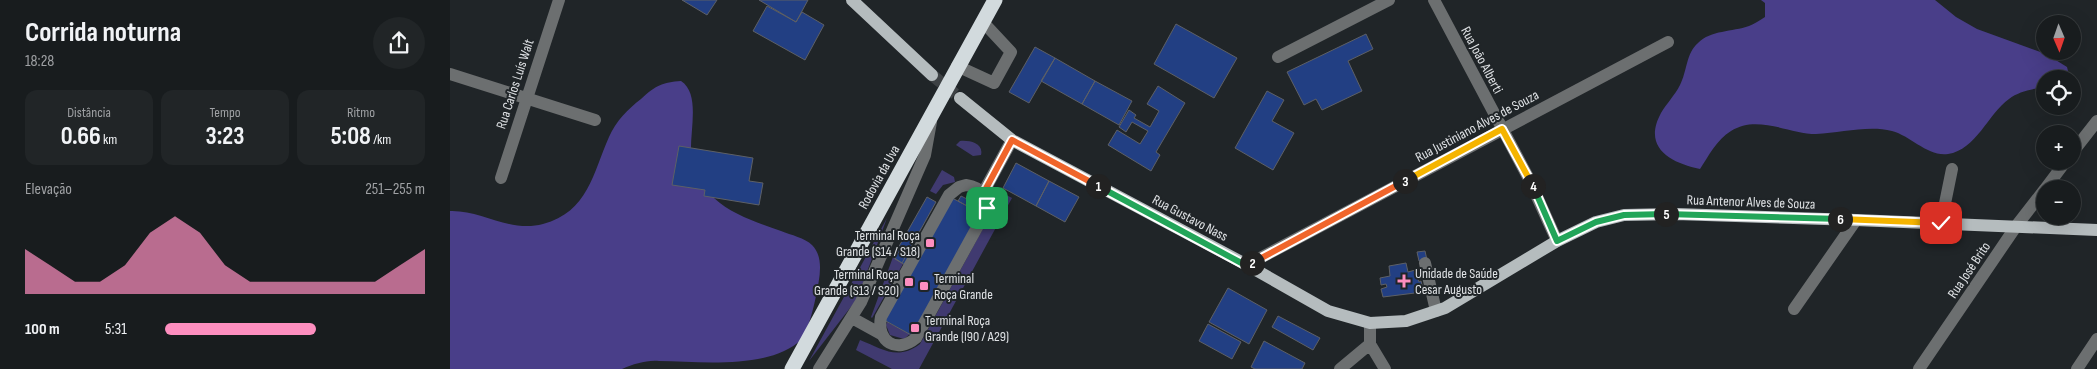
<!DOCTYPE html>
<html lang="pt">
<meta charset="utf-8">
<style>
body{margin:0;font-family:"Sofia Sans Condensed",sans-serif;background:#212527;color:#f1f3f6;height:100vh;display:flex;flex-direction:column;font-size:19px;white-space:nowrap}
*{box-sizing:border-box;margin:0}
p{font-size:16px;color:#9fa1a4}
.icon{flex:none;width:28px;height:28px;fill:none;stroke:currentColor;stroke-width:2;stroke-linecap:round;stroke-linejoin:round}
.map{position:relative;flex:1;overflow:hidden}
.drawer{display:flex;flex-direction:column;background:#181c1e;width:450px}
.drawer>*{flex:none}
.needle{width:32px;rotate:178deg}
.controls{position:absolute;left:1586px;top:15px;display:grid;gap:10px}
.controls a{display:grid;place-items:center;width:45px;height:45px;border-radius:50%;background:#181c1e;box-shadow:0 5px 20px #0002,0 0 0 1px #363a3c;font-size:25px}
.pin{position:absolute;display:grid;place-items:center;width:42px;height:42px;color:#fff;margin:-21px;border-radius:10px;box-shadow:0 2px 8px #0006}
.km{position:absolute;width:25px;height:25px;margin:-12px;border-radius:50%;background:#222;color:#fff;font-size:14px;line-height:25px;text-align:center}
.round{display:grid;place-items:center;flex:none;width:52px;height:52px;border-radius:26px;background:#212527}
.summary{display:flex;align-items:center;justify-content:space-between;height:85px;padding:0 25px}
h1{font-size:28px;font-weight:700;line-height:38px}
.metrics{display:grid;grid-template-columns:repeat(3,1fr);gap:8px;height:85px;padding:5px 25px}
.metrics div{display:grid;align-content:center;border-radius:12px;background:#212527;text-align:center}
.metrics b{font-size:25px;font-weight:700}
.metrics small{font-size:14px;font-weight:400}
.metrics p{font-size:14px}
.chart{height:140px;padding:10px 25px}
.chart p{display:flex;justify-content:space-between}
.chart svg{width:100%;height:90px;margin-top:5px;fill:#fd8ebf;opacity:.7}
ul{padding:0 25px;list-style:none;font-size:16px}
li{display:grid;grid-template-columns:80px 60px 1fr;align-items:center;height:38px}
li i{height:12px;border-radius:6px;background:#fd8ebf}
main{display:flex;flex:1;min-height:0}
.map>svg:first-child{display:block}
</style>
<main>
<section class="drawer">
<div class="summary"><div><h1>Corrida noturna</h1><p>18:28</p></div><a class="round"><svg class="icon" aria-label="share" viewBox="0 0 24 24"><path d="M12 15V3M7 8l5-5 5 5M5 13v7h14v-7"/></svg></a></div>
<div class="metrics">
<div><p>Distância</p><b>0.66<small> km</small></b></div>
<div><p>Tempo</p><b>3:23</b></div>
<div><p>Ritmo</p><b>5:08<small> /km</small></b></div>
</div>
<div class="chart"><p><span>Elevação</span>251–255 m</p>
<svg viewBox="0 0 160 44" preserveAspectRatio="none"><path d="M0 44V22L10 30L20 38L30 38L40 30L50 14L60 6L70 14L80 30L90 38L100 38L110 38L120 38L130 38L140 38L150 30L160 22V44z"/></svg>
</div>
<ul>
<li><b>100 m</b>5:31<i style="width:58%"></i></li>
</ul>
</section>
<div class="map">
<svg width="1647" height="369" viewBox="0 0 1647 369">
<rect width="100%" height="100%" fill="#202528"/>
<path fill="#403a70" d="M510,141C519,140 534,143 531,155L523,156L506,145Z
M492,170L504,177L505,182L493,185L486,194L480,191Z
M547,190L562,198L469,369H442L406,350L410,340C433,349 447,361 470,344L541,214L542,201Z
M437,218L407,299L359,361Z
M443,257L453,264L422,318L421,317Z
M437,322L460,334L454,339L440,335L436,325Z"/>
<path fill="#493e89" d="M1311,0H1485L1506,17L1527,29L1596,54L1617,67L1619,75L1616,79H1595V87C1583,89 1569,91 1559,99C1538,114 1526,150 1498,154C1478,157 1461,136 1442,131C1418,125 1391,133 1366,134C1339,134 1307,114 1281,131C1267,139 1258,157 1250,169C1221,163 1192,148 1211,113C1217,103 1225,95 1230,85C1237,72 1236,53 1248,43C1261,30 1282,32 1299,26C1304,24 1310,20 1315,17V3Z
M231,81C254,96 235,143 243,167C246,180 255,189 264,198C282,215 309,223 331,231C341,235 355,238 362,245C375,258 369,280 366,296C363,310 359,327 352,339C321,369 256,362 209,361C196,360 184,364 172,369H0V211C32,210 60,233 93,224C138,212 143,173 159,137C166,121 178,109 191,99C205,86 213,82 231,81Z"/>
<path fill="#223f83" stroke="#5d6066" d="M232,0H267L257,15Z
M309,0H358L346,22Z
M317,6L346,22L352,12L374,25L355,60L303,31Z
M726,24L787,58L764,98L704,64Z
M916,34L923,49L898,61L912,91L872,110L866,99L854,105L837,72Z
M585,47L605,58L579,103L559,92Z
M605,58L645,81L632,104L591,81Z
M645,81L682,101L669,125L632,104Z
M708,86L735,103L706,152L710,155L701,171L658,145L667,130L690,144L698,131L682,122L676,132L669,127L679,110L686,115L684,118L700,127L709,111L697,104Z
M817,91L834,100L822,121L844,133L823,170L785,148Z
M229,146L303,158L299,181L313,183L309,205L254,196L255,190L222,185Z
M566,163L599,181L586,206L553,188Z
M599,181L629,197L615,222L586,206Z
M511,196L527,204L524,210L508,201Z
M477,197L486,202L452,263L443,257Z
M502,198L531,213L463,336L434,320Z
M975,251L977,260L969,261L967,252Z
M448,252L466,263L462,269L445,259Z
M956,263L958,272L969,269L971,278H968L969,282L971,281L973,289L965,290V293L933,297L931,289L937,287L936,284L931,285L930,278L940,276L939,266Z
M778,288L817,310L799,344L759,322Z
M828,316L870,338L863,350L822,327Z
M758,324L791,342L782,359L749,341Z
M814,341L855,363L852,369H805L801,367Z"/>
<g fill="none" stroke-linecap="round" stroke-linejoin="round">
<path stroke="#3d4144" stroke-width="12" stroke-dasharray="12 6" stroke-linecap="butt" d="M482,75L510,98"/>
<path stroke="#6c6f70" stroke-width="12" d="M984,0L1079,179L1107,241
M828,57L939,0
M507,66L544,83L561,52L533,22
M0,74L145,120
M1622,153L1647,121
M51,178L109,0
M516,185C531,187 540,198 535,213L466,338C447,354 426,342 431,317L499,195L509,187Z
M1595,189L1616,161
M533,193L562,140
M1491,223L1502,169
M975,263L986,311
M797,265L1218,42
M1344,309L1406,220
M402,318L431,334
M920,323V344L935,369
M369,369L411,302L475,155L481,122
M890,369L920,344
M1469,369L1567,225L1595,189
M1627,369L1647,339"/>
<path stroke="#b5bcbe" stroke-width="12" d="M402,0L482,75
M510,98L562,140L797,265L878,311L920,323L956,321L995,308L1107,241L1146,222L1174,215L1226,214L1406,220L1647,230"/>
<path stroke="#d2dadd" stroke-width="15" d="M342,369L545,0"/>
</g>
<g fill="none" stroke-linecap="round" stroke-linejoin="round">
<defs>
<path id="split-1" d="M537,208L533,194L562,140L648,186"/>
<path id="split-2" d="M648,186L797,266L802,263"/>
<path id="split-3" d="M802,263L955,181"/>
<path id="split-4" d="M955,181L1052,129L1083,186"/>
<path id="split-5" d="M1083,186L1107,241L1146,222L1174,215L1216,214"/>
<path id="split-6" d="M1216,214L1390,219"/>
<path id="split-7" d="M1390,219L1491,223"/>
</defs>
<use href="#split-1" stroke="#fff" stroke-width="10"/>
<use href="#split-2" stroke="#fff" stroke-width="10"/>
<use href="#split-3" stroke="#fff" stroke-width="10"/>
<use href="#split-4" stroke="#fff" stroke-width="10"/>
<use href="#split-5" stroke="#fff" stroke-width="10"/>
<use href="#split-6" stroke="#fff" stroke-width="10"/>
<use href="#split-7" stroke="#fff" stroke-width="10"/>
<use href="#split-1" stroke="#f0652b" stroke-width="6"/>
<use href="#split-2" stroke="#22a559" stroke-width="6"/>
<use href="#split-3" stroke="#f0652b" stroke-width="6"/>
<use href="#split-4" stroke="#f5b400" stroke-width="6"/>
<use href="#split-5" stroke="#22a559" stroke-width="6"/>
<use href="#split-6" stroke="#22a559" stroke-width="6"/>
<use href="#split-7" stroke="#f5b400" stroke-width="6"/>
</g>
<g fill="#fd8ebf" stroke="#202528" stroke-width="2">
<rect x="475" y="238" width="10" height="10" rx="2.5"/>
<path d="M951.5 273.5h5v5h5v5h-5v5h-5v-5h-5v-5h5z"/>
<rect x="454" y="277" width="10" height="10" rx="2.5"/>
<rect x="469" y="281" width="10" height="10" rx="2.5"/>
<rect x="460" y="323" width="10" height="10" rx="2.5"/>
</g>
<g text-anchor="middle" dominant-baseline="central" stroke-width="4" stroke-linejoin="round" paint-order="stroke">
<g font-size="14" fill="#dfe2e5" stroke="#202528">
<text transform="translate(1032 60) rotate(62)">Rua João Alberti</text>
<text transform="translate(65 84) rotate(-72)">Rua Carlos Luís Walt</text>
<text transform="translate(1027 126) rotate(-28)">Rua Justiniano Alves de Souza</text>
<text transform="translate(429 177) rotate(-61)">Rodovia da Uva</text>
<text transform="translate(1301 202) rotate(2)">Rua Antenor Alves de Souza</text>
<text transform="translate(740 218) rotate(28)">Rua Gustavo Nass</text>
<text transform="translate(1519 270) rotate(-56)">Rua José Brito</text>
</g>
<g font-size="14" fill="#dfe2e5" stroke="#202528" text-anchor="start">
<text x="470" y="235" text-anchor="end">Terminal Roça<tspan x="470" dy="16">Grande (S14 / S18)</tspan></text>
<text x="965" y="273">Unidade de Saúde<tspan x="965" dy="16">Cesar Augusto</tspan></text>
<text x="449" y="274" text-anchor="end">Terminal Roça<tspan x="449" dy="16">Grande (S13 / S20)</tspan></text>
<text x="484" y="278">Terminal<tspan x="484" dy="16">Roça Grande</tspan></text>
<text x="475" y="320">Terminal Roça<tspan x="475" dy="16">Grande (I90 / A29)</tspan></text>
</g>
</g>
</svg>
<div class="controls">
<a><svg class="needle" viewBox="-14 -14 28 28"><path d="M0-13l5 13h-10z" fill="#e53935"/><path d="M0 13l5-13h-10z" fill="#9fa1a4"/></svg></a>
<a><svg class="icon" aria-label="locate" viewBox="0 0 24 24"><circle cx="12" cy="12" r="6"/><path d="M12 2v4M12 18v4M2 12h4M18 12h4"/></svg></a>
<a>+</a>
<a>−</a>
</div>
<div class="pin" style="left:537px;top:208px;background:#1e9e55"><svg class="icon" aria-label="arrive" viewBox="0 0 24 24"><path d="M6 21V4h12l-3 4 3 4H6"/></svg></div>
<div class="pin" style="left:1491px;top:223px;background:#d93025"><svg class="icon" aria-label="check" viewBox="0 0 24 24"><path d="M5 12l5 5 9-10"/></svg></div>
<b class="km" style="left:648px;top:186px">1</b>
<b class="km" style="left:802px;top:263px">2</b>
<b class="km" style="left:955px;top:181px">3</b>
<b class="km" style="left:1083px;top:186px">4</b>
<b class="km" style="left:1216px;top:214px">5</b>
<b class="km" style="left:1390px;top:219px">6</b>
</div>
</main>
